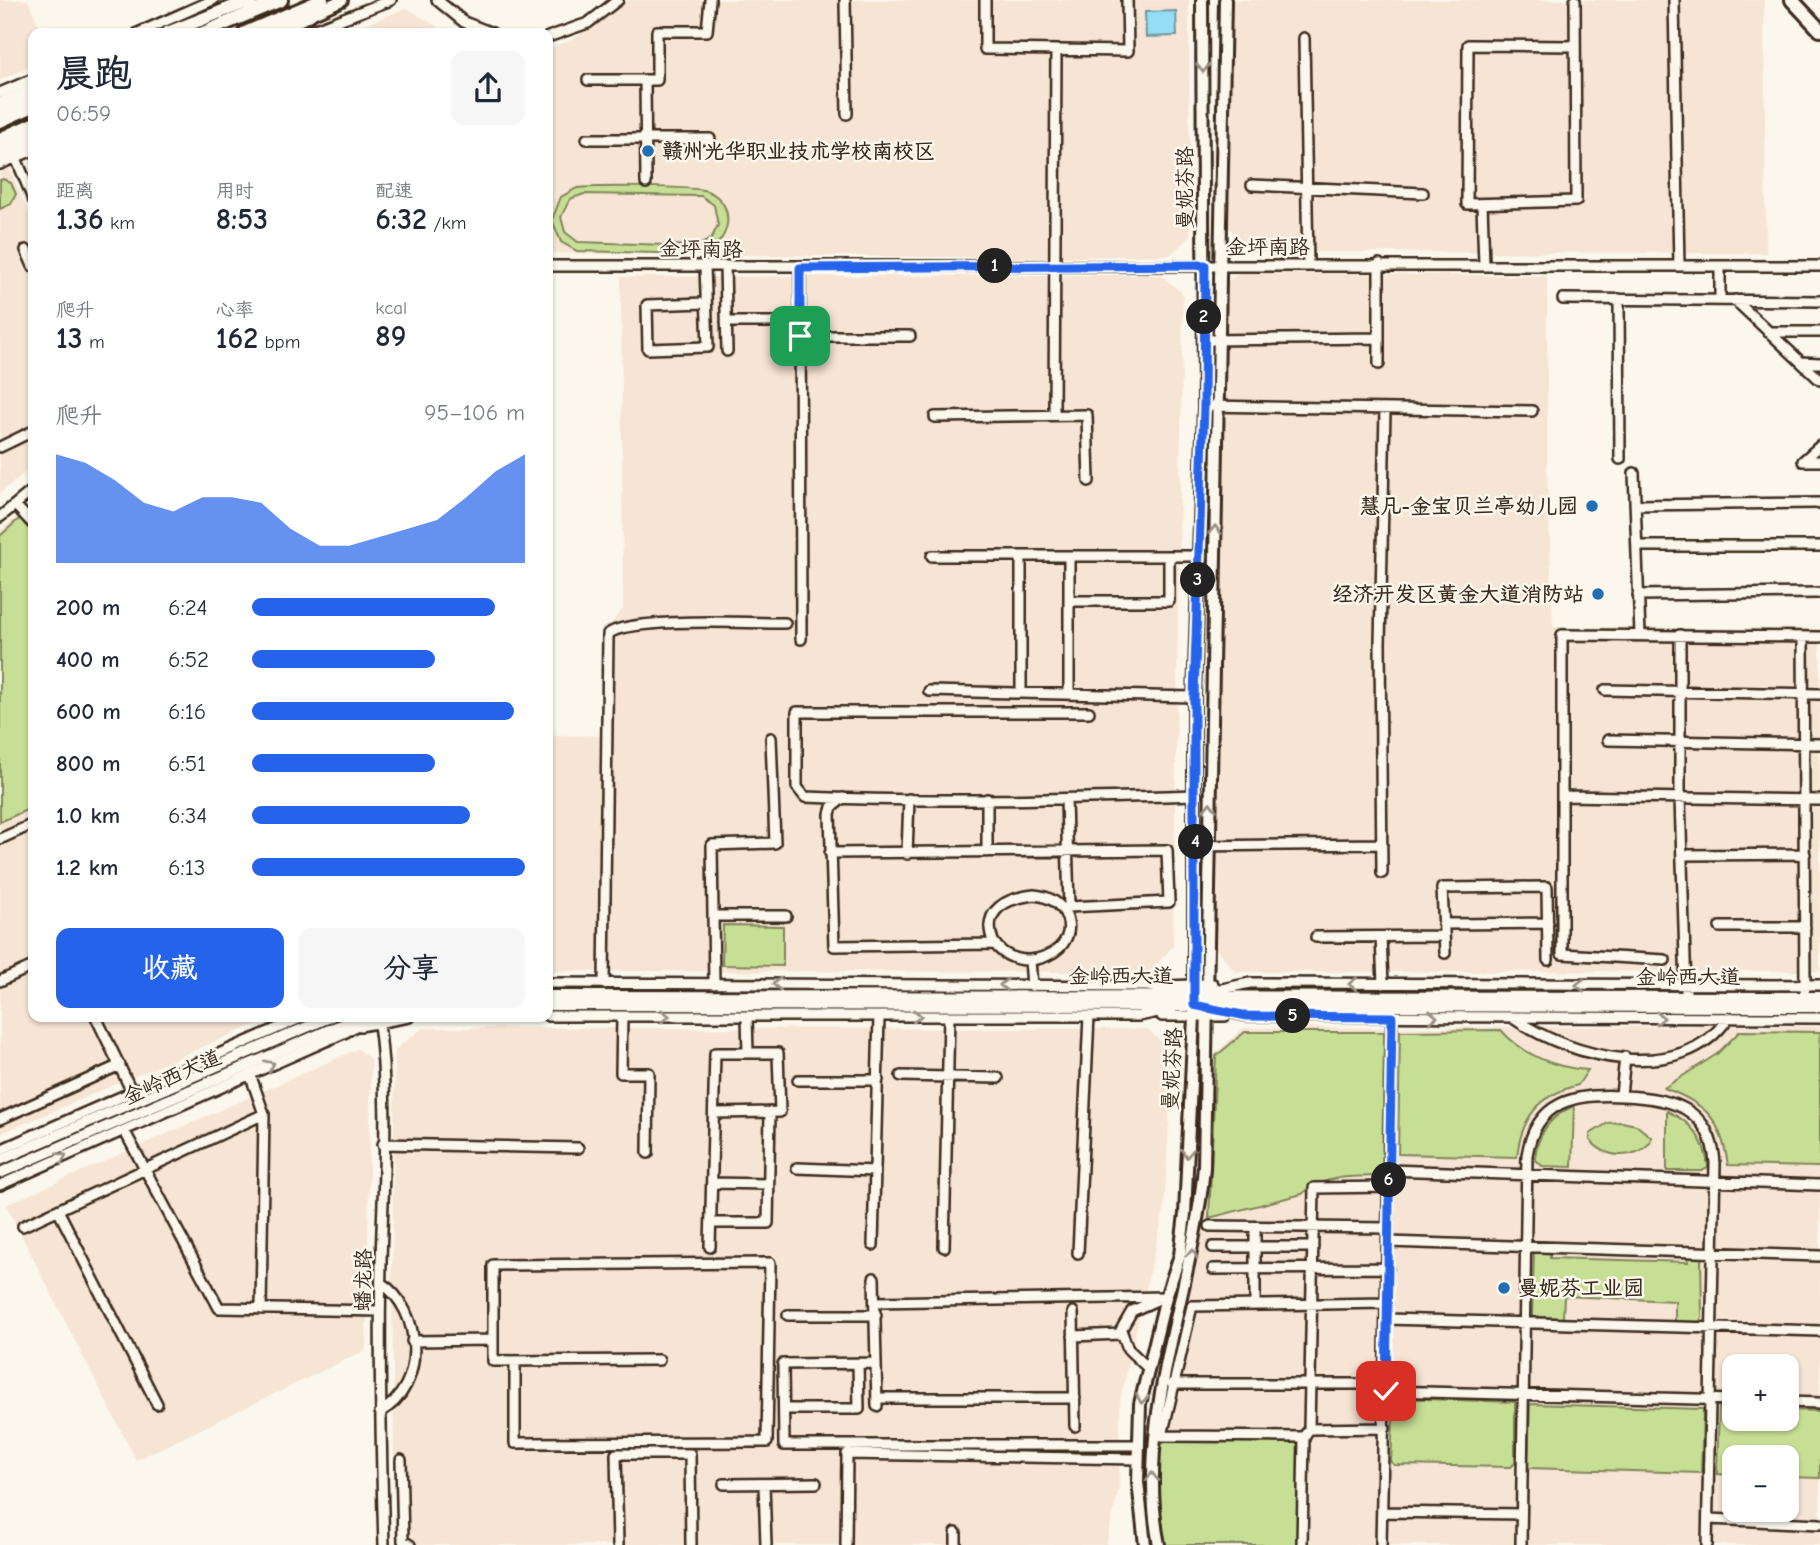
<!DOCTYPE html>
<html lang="zh">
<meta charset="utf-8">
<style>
body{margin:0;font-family:"Comic Neue","LXGW WenKai TC",sans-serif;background:#f6f6f7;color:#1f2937;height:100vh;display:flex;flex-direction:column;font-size:26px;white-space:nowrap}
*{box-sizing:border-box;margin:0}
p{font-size:23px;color:#747a83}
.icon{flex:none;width:38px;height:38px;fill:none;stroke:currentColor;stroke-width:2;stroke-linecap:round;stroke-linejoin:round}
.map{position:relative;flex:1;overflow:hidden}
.panel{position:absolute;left:28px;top:28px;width:525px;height:994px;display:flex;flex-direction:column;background:#fff;border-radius:14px;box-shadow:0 2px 5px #0004}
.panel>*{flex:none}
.controls{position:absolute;left:1722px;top:1354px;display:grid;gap:14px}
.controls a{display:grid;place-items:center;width:77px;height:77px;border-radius:14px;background:#fff;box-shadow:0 2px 5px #0004;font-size:35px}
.pin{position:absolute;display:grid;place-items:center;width:60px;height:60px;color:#fff;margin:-30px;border-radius:14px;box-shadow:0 4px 10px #0006}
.km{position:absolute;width:35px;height:35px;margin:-18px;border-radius:50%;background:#222;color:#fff;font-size:19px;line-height:35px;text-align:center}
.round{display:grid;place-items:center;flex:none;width:74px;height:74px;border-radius:14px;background:#f6f6f7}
.overview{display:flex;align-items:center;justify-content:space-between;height:119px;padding:0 28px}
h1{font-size:38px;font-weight:800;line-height:52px}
.metrics{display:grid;grid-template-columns:repeat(3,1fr);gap:10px;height:119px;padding:7px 28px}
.metrics div{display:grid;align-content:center}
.metrics b{font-size:30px;font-weight:800}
.metrics small{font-size:19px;font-weight:400}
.metrics p{font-size:19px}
.chart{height:196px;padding:14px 28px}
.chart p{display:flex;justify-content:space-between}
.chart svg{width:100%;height:126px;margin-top:7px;fill:#2563eb;opacity:.7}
.button{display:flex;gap:14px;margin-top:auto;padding:14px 28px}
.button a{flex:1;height:80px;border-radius:14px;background:#2563eb;color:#fff;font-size:28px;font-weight:800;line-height:80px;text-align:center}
.button a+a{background:#f6f6f7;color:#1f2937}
ul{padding:0 28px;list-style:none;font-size:23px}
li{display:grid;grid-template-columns:112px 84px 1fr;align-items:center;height:52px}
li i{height:18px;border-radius:9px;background:#2563eb}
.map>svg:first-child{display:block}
</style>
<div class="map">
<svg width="1820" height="1545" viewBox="0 0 1820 1545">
<rect width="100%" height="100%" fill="#fbf7ec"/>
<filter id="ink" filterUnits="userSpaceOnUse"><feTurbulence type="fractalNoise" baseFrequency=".0143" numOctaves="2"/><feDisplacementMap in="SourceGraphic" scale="14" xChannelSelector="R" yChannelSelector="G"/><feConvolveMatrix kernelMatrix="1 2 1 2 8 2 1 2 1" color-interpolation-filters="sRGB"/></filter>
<g filter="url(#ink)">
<path fill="#f6e4d4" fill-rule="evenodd" d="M0,0H28L42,33H33V65L0,80Z
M629,0H1189L1190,236L1170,255L1038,258L548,253V48L572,40Z
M1228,0H1764L1766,253L1253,252L1228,227Z
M407,8L447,33H344Z
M8,165L33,223V466L0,493V168Z
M1240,273L1547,276V464L1553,627L1820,629V971L1236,972L1211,943L1223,284Z
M1161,275L1183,294L1173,946L1149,972L548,971V735L603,736L605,631L623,609L621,277Z
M33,503V1017H272L0,1134V531Z
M1820,1026V1545H1163L1156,1509L1157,1441L1171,1357L1206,1219L1213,1055L1243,1028ZM1734,1367H1787V1419H1734ZM1734,1458H1787V1510H1734Z
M423,1028L1148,1029L1173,1054L1164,1210L1120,1400L1119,1488L1106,1545H395L392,1278L395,1050Z
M358,1049L371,1060L366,1350L136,1460L6,1205Z"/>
<path fill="#c7df95" stroke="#81845a" stroke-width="2" fill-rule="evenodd" d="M3,179L11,183L16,194L11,204L0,209V180Z
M577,188C595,186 693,186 707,191C740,204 730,248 698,254L577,251L561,242L552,220L561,197ZM584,194L701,196L714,205L718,225L711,239L697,246L578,242L565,232L561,217L570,199Z
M20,518L33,534V807L0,822V536Z
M723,925L783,926V966L722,965Z
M1501,1030C1523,1055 1555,1068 1588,1070L1578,1085C1539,1095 1521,1118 1517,1157L1398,1154L1400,1031Z
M1740,1031L1820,1032V1167L1728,1165C1721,1119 1707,1104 1664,1088L1717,1054Z
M1245,1032H1384L1382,1176C1353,1177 1325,1174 1302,1194L1209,1218L1216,1056Z
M1574,1106L1572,1167L1542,1166L1535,1159C1537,1134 1550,1116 1574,1106Z
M1667,1111C1692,1122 1706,1140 1708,1168L1702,1171H1667Z
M1622,1122L1636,1125L1651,1137L1650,1143C1633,1160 1606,1159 1590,1140V1134L1608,1123Z
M1534,1250L1550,1251V1258L1688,1262V1256L1701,1257L1702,1318L1699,1322H1675V1301L1564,1296L1563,1318L1532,1317Z
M1394,1398L1515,1402V1463L1511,1467L1394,1465L1391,1462Z
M1530,1404L1703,1409L1701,1473L1528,1468Z
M1719,1408L1734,1409V1419H1787V1410L1820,1411V1478L1787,1477V1458H1734V1475L1717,1474Z
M1160,1441L1298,1442L1297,1545H1166L1159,1509Z"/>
<path fill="#93def4" stroke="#70969e" stroke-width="2" d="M1176,11L1177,36L1146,37L1145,12Z"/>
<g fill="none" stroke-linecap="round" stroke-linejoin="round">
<defs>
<path id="minor" d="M437,0L464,22L492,33
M845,0L847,114
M985,0V49L1128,51L1127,0
M1674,0L1679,266
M138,33L213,0
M305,33L391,0
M548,37L588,23L618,0
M1304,38L1308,264
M1575,46L1468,45L1467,204L1576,201L1575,0
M588,80H657V31H707L710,0
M645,80L646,183
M0,93L33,79
M587,139H710
M16,158L33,199
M0,164L33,150
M1252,185L1423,193
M1482,204L1484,265
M26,250L33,266
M1379,264V364
M548,266H1820
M1720,266V300
M705,267L708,347L648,349L647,305L706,303
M725,267L727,351
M800,268L801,639
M1563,299L1820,301
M1619,299L1620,459
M1735,300L1820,380
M726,322H781
M1768,332H1820
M800,336H910
M1204,340L1379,338
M1801,362L1820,363
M1204,406L1532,411
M1054,415L1056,51
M935,417L1087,415L1089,481
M0,447L33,431
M1803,461L1820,446
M1803,461H1820
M1634,473L1640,635
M15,505L33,524
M1635,505L1820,503
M0,517L33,490
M1637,546H1820
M932,556H1199
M1021,556V693
M1069,556V694
M1638,595L1820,593
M1069,601H1169V556
M1680,635V798L1686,991
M1803,637L1805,989
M1605,690L1820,694
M929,691L1194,697
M1089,712H797V787L805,797C935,803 1066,799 1196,795
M1608,740L1820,744
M1563,796L1820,800
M843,798L832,807L830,814L834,946L995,944
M987,799V852
M1066,799L1069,907
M0,839L33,824
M1196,846L1382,844
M830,853L1167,850L1169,902L1069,907L1063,910
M907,854L909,799
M1682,855L1805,854
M1382,873L1380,644L1385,410
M1034,895C1046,896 1056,900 1063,910C1089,951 1017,981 993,941C981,909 1008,898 1034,895Z
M713,916H786
M1443,924L1548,923
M1720,927H1805
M1316,937L1444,936
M1381,937L1383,984
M1445,953L1442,888L1547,887L1548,960
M1030,960L1032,986
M1665,960L1562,954V635L1820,637
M0,981L33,966
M548,983L1148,986L1186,993
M604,984L608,634C629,617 752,623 785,623
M714,984L712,845L775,843L771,738
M1168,986L1213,984
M1203,993L1250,983L1820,985
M1213,1009L1247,1016L1820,1018
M548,1016H1139L1172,1009
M622,1016L621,1073H649L648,1153
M747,1016L748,1053
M1162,1016H1225
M96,1017L132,1092
M378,1017C390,1097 383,1181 381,1262C379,1356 381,1451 384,1545
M1513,1018C1571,1058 1681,1087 1728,1018
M360,1026L409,1017
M250,1074L264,1114L261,1309
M901,1076L998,1078
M798,1080H878
M1621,1095L1625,1057
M0,1119L120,1065
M124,1130L219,1308L380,1311
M383,1144L578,1148
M0,1150L303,1017
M797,1168L875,1171
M1389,1170L1820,1185
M712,1183L768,1184
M0,1185L346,1032L370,1017
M58,1210L157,1404
M711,1223H768L770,1112
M23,1226L264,1114
M1210,1226L1388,1228
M1255,1227V1305
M1388,1242L1820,1256
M873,1245L879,1016
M710,1247L715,1053H778L780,1112L714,1113
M944,1247L949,1016
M1213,1247H1313
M1078,1253L1089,1016
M1213,1269L1388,1268
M874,1278L877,1406
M875,1302L1166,1297
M1073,1312L1075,1426
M788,1315H876
M1387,1319L1820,1331
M1073,1336L1121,1334
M412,1341L493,1340
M515,1361V1443L767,1442L770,1263L493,1265V1361L659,1360
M876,1363L783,1364L784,1445H1138
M1148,1368L1128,1349L1121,1330L1132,1311L1157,1300
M1172,1384H1386
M1386,1391L1734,1400
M877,1398H1075
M1787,1402L1820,1403
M784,1409H859L858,1363
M380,1412C427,1387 423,1310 381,1283
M1309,1429L1385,1428
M1304,1437L1162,1436L1192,1306L1387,1303
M401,1460L403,1541L410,1545
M724,1484L816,1483
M764,1484L766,1545
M1382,1512L1521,1514
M1708,1519L1820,1524
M956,1533V1545
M618,1545L616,1454H690L691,1545
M846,1545L847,1454L1138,1459
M1302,1545L1304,1437L1309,1429L1314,1188L1389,1187
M1381,1545L1392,1014
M1521,1545L1527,1155C1536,1100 1576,1093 1623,1096C1671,1098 1711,1107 1715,1163L1707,1545"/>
<path id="major" d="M304,17L342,0
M0,111L33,97
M0,147L33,133
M548,996L1820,997
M548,1005L1820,1007
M0,1160L330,1017
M0,1173L359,1017
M1145,1545L1138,1482L1140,1404L1166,1297L1180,1255L1185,1214L1194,1016V697L1204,406L1202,0
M1159,1545C1134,1420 1193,1292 1204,1167L1225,0"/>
<path id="highway" d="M1792,0L1820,30
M167,33L251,0
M203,33L281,0
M245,33L322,0
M271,33L310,14
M0,104L33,90
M0,121L33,106
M0,139L33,124
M0,155L33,140"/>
</defs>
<use href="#minor" stroke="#3b2a1e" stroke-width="14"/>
<use href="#major" stroke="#3b2a1e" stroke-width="16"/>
<use href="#highway" stroke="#3b2a1e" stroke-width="18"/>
<use href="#minor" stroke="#fbf7ec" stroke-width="9"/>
<use href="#major" stroke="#fbf7ec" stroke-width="10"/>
<use href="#highway" stroke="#fbf7ec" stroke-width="12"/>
</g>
<defs><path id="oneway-chevron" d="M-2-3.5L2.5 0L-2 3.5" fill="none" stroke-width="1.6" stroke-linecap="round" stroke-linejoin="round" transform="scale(1.75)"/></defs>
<g stroke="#9b9085">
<use href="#oneway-chevron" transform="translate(1203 68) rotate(90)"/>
<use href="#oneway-chevron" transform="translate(1215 530) rotate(-89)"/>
<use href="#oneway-chevron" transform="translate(1210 807) rotate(-89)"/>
<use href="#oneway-chevron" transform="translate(777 984) rotate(-180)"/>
<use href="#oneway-chevron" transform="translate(1353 984) rotate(-180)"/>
<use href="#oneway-chevron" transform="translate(1004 985) rotate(-180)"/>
<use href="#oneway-chevron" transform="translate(1580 985) rotate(-180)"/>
<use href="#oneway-chevron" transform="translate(665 1016)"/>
<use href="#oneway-chevron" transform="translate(917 1016)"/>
<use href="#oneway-chevron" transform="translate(1433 1017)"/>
<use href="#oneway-chevron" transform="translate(1660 1018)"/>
<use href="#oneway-chevron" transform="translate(270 1065) rotate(-24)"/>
<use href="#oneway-chevron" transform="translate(1187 1153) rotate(93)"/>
<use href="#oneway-chevron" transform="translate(62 1157) rotate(-24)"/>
<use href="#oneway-chevron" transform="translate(1192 1254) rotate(-78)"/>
<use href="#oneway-chevron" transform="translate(1142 1399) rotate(99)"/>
<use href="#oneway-chevron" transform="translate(1152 1477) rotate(-91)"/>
</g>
</g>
<g fill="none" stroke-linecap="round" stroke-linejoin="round" filter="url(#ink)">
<defs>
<path id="route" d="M800,336V268L1205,265L1204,406L1194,697V1005L1247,1016L1392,1017L1386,1391"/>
</defs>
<use href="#route" stroke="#fff" stroke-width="14"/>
<use href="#route" stroke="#2563eb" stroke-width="9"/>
</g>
<g fill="#1f6fb2" stroke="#fbf7ec" stroke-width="2.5">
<circle cx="648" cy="151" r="7"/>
<circle cx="1592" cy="506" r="7"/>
<circle cx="1598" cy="594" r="7"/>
<circle cx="1504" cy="1288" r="7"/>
</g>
<g text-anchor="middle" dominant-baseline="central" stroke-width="5" stroke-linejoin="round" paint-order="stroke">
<g font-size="21" font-weight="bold" fill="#3b2a1e" stroke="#fbf7ec" text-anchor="start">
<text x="662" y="151">赣州光华职业技术学校南校区</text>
<text x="1578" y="506" text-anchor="end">慧凡-金宝贝兰亭幼儿园</text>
<text x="1584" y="594" text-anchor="end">经济开发区黄金大道消防站</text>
<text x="1518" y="1288">曼妮芬工业园</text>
</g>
<g font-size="21" fill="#3b2a1e" stroke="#fbf7ec">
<text transform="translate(1185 188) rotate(-90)">曼妮芬路</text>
<text x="1268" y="247">金坪南路</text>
<text transform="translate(701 249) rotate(1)">金坪南路</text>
<text x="1121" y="976">金岭西大道</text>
<text x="1688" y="977">金岭西大道</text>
<text transform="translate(1172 1069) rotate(-87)">曼妮芬路</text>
<text transform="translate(172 1077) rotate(-24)">金岭西大道</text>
<text transform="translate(363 1280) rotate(-89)">蟠龙路</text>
</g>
</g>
</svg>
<div class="controls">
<a>+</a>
<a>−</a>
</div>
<div class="pin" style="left:800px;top:336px;background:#1e9e55"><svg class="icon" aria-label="arrive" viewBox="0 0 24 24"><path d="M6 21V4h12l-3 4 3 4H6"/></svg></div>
<div class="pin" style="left:1386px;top:1391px;background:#d93025"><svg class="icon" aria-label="check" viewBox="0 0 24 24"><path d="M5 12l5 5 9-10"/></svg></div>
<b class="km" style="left:995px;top:266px">1</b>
<b class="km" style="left:1204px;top:317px">2</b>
<b class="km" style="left:1198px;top:580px">3</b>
<b class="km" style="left:1196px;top:842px">4</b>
<b class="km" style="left:1293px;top:1016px">5</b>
<b class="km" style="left:1389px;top:1180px">6</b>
<section class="panel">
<div class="overview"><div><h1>晨跑</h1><p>06:59</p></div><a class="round"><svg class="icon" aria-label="share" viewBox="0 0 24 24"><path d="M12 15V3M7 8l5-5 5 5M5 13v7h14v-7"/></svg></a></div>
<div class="metrics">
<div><p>距离</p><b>1.36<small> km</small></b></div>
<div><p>用时</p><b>8:53</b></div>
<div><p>配速</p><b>6:32<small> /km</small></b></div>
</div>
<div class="metrics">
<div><p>爬升</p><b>13<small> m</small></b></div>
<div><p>心率</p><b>162<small> bpm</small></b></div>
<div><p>kcal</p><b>89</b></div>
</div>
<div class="chart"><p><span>爬升</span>95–106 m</p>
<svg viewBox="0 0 160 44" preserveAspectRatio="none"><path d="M0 44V6L10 9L20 15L30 23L40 26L50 21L60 21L70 23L80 32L90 38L100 38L110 35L120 32L130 29L140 21L150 12L160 6V44z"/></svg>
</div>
<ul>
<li><b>200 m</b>6:24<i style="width:89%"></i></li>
<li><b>400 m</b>6:52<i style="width:67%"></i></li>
<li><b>600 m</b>6:16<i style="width:96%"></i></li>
<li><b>800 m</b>6:51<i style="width:67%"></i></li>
<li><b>1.0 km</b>6:34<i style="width:80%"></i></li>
<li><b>1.2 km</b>6:13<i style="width:100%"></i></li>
</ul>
<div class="button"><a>收藏</a><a>分享</a></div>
</section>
</div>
